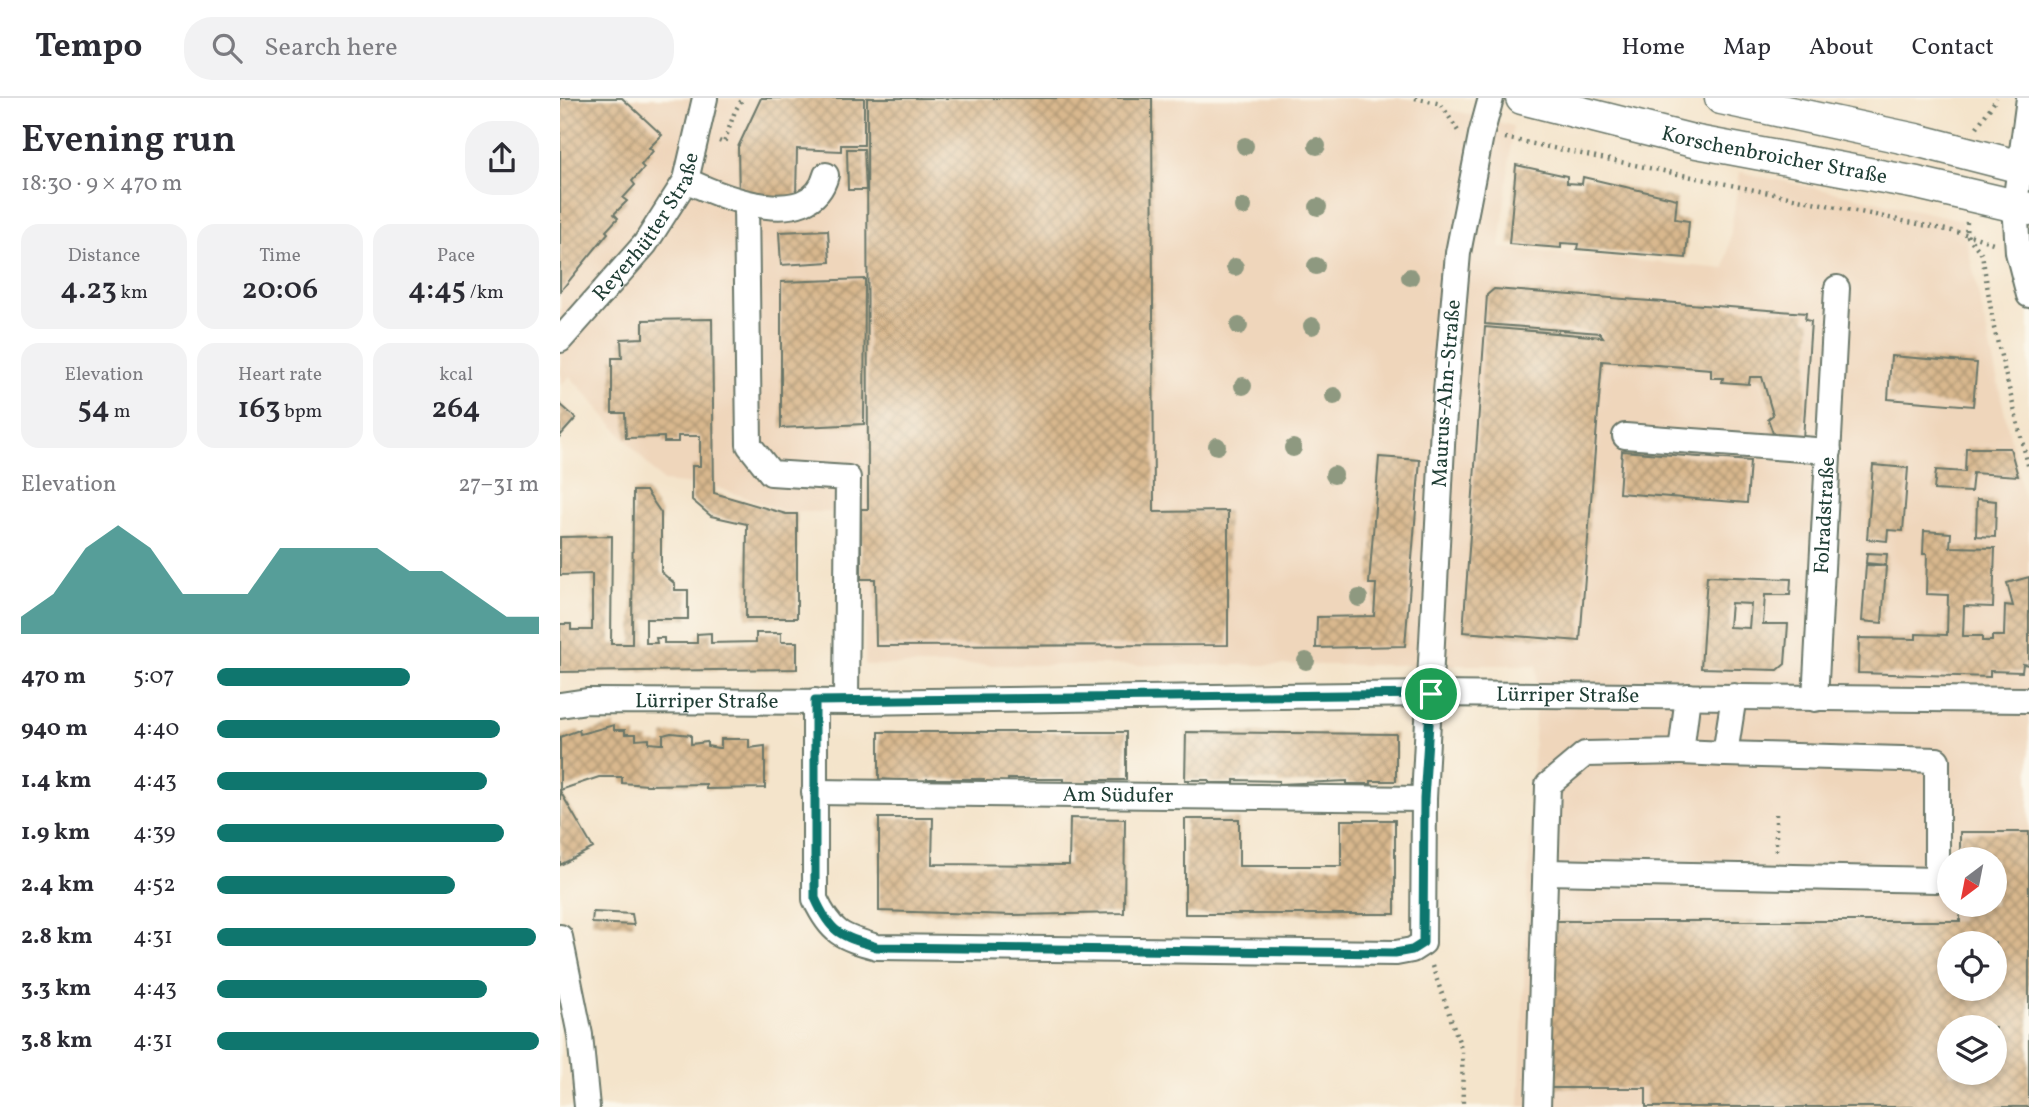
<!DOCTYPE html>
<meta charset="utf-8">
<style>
body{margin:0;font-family:Vollkorn,serif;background:#f2f2f3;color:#2b2b33;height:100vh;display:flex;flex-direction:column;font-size:26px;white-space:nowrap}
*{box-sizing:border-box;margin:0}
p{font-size:23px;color:#7c7c81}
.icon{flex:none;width:38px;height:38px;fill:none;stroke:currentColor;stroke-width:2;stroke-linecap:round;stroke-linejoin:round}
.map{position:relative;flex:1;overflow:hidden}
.panel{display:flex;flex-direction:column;background:#fff;width:560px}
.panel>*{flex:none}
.needle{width:46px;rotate:212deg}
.controls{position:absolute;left:1377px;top:749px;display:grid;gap:14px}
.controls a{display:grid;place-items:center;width:70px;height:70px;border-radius:50%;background:#fff;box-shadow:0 4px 10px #0003;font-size:35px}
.pin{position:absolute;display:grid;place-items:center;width:60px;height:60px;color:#fff;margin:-30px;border:4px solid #fff;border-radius:50%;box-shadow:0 2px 7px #0007}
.round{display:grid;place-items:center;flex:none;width:74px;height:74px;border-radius:28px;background:#f2f2f3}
.head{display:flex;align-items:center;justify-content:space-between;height:119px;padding:0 21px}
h1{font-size:38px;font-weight:600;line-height:52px}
.stats{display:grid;grid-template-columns:repeat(3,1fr);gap:10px;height:119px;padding:7px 21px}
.stats div{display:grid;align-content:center;border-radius:18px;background:#f2f2f3;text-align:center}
.stats b{font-size:30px;font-weight:600}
.stats small{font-size:19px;font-weight:400}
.stats p{font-size:19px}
.chart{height:196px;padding:14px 21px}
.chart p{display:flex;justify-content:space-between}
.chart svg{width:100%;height:126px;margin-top:7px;fill:#0f766e;opacity:.7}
ul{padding:0 21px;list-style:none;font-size:23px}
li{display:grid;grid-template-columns:112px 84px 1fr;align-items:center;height:52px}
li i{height:18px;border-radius:9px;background:#0f766e}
header{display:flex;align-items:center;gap:42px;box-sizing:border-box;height:98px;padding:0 35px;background:#fff;border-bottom:2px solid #e1e1e2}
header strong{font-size:33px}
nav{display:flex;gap:38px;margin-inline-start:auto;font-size:24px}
.search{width:490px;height:63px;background:#f2f2f3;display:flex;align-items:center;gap:18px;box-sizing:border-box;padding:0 24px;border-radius:28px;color:#7c7c81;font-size:26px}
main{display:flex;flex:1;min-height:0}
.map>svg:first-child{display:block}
</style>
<header>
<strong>Tempo</strong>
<div class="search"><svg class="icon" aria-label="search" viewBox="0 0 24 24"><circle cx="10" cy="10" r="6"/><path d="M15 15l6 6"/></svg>Search here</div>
<nav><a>Home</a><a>Map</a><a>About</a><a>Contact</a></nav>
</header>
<main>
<section class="panel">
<div class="head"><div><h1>Evening run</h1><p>18:30 · 9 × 470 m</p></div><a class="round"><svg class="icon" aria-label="share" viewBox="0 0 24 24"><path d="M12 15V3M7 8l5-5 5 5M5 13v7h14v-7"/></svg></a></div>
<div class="stats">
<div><p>Distance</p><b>4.23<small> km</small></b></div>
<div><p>Time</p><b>20:06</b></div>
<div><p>Pace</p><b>4:45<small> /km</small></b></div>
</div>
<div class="stats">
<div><p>Elevation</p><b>54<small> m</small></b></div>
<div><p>Heart rate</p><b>163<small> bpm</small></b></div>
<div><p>kcal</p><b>264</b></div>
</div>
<div class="chart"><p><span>Elevation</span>27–31 m</p>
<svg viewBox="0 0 160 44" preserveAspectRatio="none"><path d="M0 44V38L10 30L20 14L30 6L40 14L50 30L60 30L70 30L80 14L90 14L100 14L110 14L120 22L130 22L140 30L150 38L160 38V44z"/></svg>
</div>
<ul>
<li><b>470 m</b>5:07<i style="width:60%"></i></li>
<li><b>940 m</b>4:40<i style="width:88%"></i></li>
<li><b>1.4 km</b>4:43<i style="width:84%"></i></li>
<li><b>1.9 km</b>4:39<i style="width:89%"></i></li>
<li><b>2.4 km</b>4:52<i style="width:74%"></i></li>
<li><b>2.8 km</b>4:31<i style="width:99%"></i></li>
<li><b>3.3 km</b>4:43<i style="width:84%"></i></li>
<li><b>3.8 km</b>4:31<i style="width:100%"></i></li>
</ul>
</section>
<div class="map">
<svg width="1469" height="1009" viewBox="0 0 1469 1009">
<defs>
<pattern id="building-cross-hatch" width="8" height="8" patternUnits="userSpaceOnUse" patternTransform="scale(1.75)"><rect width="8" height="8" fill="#d9b88e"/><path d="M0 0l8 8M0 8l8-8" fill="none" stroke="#af9775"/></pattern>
</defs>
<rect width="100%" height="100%" fill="#fbf7ec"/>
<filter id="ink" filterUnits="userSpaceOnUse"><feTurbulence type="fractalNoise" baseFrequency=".0143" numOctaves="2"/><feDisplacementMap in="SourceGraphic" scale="14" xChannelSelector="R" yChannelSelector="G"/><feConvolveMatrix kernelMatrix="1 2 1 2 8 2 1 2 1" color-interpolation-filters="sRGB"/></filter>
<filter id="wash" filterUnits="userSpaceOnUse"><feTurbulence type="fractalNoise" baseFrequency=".00686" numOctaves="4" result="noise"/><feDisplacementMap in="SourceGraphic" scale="28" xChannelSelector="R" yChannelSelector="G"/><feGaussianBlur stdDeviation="1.57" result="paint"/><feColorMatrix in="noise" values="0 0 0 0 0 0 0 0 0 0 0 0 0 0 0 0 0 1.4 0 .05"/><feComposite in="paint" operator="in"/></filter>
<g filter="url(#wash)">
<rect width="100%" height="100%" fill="#f4e4cb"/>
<path fill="#efd6bb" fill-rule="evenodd" d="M0,0H846L953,28L940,150L1165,171L1180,74L1402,122L1469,424V1009H959L977,567H305L304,414H226L156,389L103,384L10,278L0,288ZM1390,761H1435V807H1390ZM1390,845H1435V891H1390ZM1390,929H1435V975H1390Z"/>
<g id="blocks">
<path fill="url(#building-cross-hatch)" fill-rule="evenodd" d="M0,0H62L102,37L89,50L93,53L81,67L84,70L72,83L75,87L63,100L67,103L54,116L58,120L46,133L48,135L0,194Z
M201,0H304V47H281V53L237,51L236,100H179L178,49Z
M307,0H592L594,414L668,413V547L316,548L315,481H301V411H308Z
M287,51H304L306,92H288Z
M956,67L1007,78V85L1022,86L1023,79L1117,101L1115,121L1129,123L1126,160L1017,151L1018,146L1001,145V150L949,146Z
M268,132L270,164L221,167L219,134Z
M305,181L304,326L221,330V184Z
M934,191L1246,215L1245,222L1251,223L1243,341L1214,338L1208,321L1213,317L1202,279H1190L1189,286L1162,284L1163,280H1151V271L1042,263L1020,543L903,534L925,229L1043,239L1040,235L925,226L927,197Z
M152,221L154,395L226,416H237V520H186L187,426L151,418L132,402V368H140V338H118V344H104V339L66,340L65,315H52V260H62L61,241L83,240V222Z
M1331,258L1417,265L1413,308L1328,301Z
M0,306L16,320L0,338Z
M1406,350H1450L1458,378L1413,375L1411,394L1374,392L1376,372L1405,374Z
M1062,353L1190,363L1187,405L1059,395Z
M819,359L860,362L845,548L756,550L757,519L814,518L816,486H809Z
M1313,367L1348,370L1343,433L1328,432L1327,443L1307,441Z
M73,393H86L101,415V474L115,486V492H128V521H86V545H97L96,540H104V545H137V536L151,535V545L196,544V535H221V544H237V571L0,574V526H11V532H32V476L0,477V439L52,438L51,546H72Z
M1417,401L1436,403L1435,439L1416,438Z
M1364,433L1391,435L1390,449L1435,450L1433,509L1404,508L1403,538H1422V543H1432V538H1444L1445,507L1453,508L1447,485L1469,479V567L1463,566L1462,574L1430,573V579L1298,575L1299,540L1356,541V536L1387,537L1388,497L1366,496L1367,456H1363Z
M1307,455L1327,456L1326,467L1306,465Z
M1306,467L1326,468L1322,525L1302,523Z
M1147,478L1231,481L1230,497H1205L1203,526H1228L1225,566L1218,572L1141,570ZM1171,505L1191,506L1189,530L1169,529Z
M54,627V632H65V636H76V642L89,641V645L100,646H103V637L111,635L131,637V646L147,644V648L158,650H161V641H189V650L205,648V690L146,691V686L88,687L62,685V679H39L0,692V639L19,632L20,636Z
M319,634H566V682H529V685H504V681H448V685L424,684V681H367V684L319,681Z
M626,634L836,636V683H811V686H787V683L719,686V683L674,682V685H649V682H625Z
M0,693L33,750L0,767Z
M319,720H373L372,766L509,767L510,720L565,721L564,815L453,817L319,813Z
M625,721H679V768H781V722H835V816H625Z
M1400,734H1469V1009H1086V990H990V823H1400V807H1435V761H1400ZM1390,845H1435V891H1390ZM1390,929H1435V975H1390Z
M33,814L72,816L74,827L32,825Z"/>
</g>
</g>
<g filter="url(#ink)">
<use href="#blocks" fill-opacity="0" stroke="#6a7769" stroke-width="2"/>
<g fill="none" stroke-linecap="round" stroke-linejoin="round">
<defs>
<g id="minor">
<path d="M1469,0L1455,106L1458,154L1469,197"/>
<path d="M126,82C161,99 251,135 266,77"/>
<path d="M186,105L189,347L211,375L288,380L286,603"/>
<path id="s1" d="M0,242L85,146L126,82L145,0"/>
<path d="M1065,338L1269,353"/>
<path id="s2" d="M1255,601L1277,190"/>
<path id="s3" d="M255,603V801C271,835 281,839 317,849L836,855L852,852L863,845L864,701L883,328L898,155L921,37L931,0"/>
<path id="s4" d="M0,607L27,603L295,604L871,596L1469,602"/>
<path d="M1121,654L1165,656L1174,598"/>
<path id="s5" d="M254,694L864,701"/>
<path d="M986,774L1377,782V662L1165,656"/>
<path d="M0,839L20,937L27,1009"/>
<path d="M978,1009L988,687L1025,656L1121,654L1128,598"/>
</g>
<g id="major">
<path id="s6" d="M962,0L1137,44L1357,85L1469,111"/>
<path d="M1161,0L1356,42L1469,71"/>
</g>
</defs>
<use href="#minor" stroke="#6a7769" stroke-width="28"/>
<use href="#major" stroke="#6a7769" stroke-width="35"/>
<path stroke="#6a7769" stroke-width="4.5" stroke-dasharray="2 5" stroke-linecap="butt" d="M855,0L881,6L898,33
M1417,29L1437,0
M945,40L1406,136L1436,146
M159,43L164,45L175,13L183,0
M1407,124L1406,136L1422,156L1434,230L1469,371
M1216,716V757
M872,868L902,952L903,1009"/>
<use href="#minor" stroke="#fff" stroke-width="24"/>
<use href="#major" stroke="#fff" stroke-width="32"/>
</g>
<g fill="#8e9980">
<circle cx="685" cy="48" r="9"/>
<circle cx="757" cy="48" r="9"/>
<circle cx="683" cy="109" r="9"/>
<circle cx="758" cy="109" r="9"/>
<circle cx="756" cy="168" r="9"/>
<circle cx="675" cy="169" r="9"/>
<circle cx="850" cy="179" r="9"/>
<circle cx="679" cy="228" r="9"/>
<circle cx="752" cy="228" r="9"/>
<circle cx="683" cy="288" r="9"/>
<circle cx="774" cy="298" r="9"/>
<circle cx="657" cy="348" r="9"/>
<circle cx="733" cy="350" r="9"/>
<circle cx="774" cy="377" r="9"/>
<circle cx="799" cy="500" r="9"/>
<circle cx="746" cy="563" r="9"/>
</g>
</g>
<g fill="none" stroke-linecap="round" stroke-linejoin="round" filter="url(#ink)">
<defs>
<path id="route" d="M871,596L864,701L863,845L852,852L835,855L317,849C280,838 271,836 255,800V603Z"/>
</defs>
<use href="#route" stroke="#fff" stroke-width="14"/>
<use href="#route" stroke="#0f766e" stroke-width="9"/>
</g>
<g text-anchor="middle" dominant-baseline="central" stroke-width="5" stroke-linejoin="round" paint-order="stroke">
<g font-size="21" fill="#1f3d34" stroke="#fbf7ec">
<text stroke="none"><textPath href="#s6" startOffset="259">Korschenbroicher Straße</textPath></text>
<text stroke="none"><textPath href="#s1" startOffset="144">Reyerhütter Straße</textPath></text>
<text stroke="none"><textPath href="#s3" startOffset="1379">Maurus-Ahn-Straße</textPath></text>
<text stroke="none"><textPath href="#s2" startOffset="184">Folradstraße</textPath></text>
<text stroke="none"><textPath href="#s4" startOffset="1008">Lürriper Straße</textPath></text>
<text stroke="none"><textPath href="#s4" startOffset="147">Lürriper Straße</textPath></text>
<text stroke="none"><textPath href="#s5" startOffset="304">Am Südufer</textPath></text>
</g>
</g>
</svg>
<div class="controls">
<a><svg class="needle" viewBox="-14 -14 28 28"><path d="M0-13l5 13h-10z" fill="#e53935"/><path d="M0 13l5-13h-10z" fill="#7c7c81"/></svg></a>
<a><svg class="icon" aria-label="locate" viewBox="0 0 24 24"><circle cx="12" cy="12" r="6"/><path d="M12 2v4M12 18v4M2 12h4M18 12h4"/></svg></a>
<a><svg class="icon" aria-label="layers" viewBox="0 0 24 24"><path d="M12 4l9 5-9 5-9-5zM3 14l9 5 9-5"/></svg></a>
</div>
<div class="pin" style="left:871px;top:596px;background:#1e9e55"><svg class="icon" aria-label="arrive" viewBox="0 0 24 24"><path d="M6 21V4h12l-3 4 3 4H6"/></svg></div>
</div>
</main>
